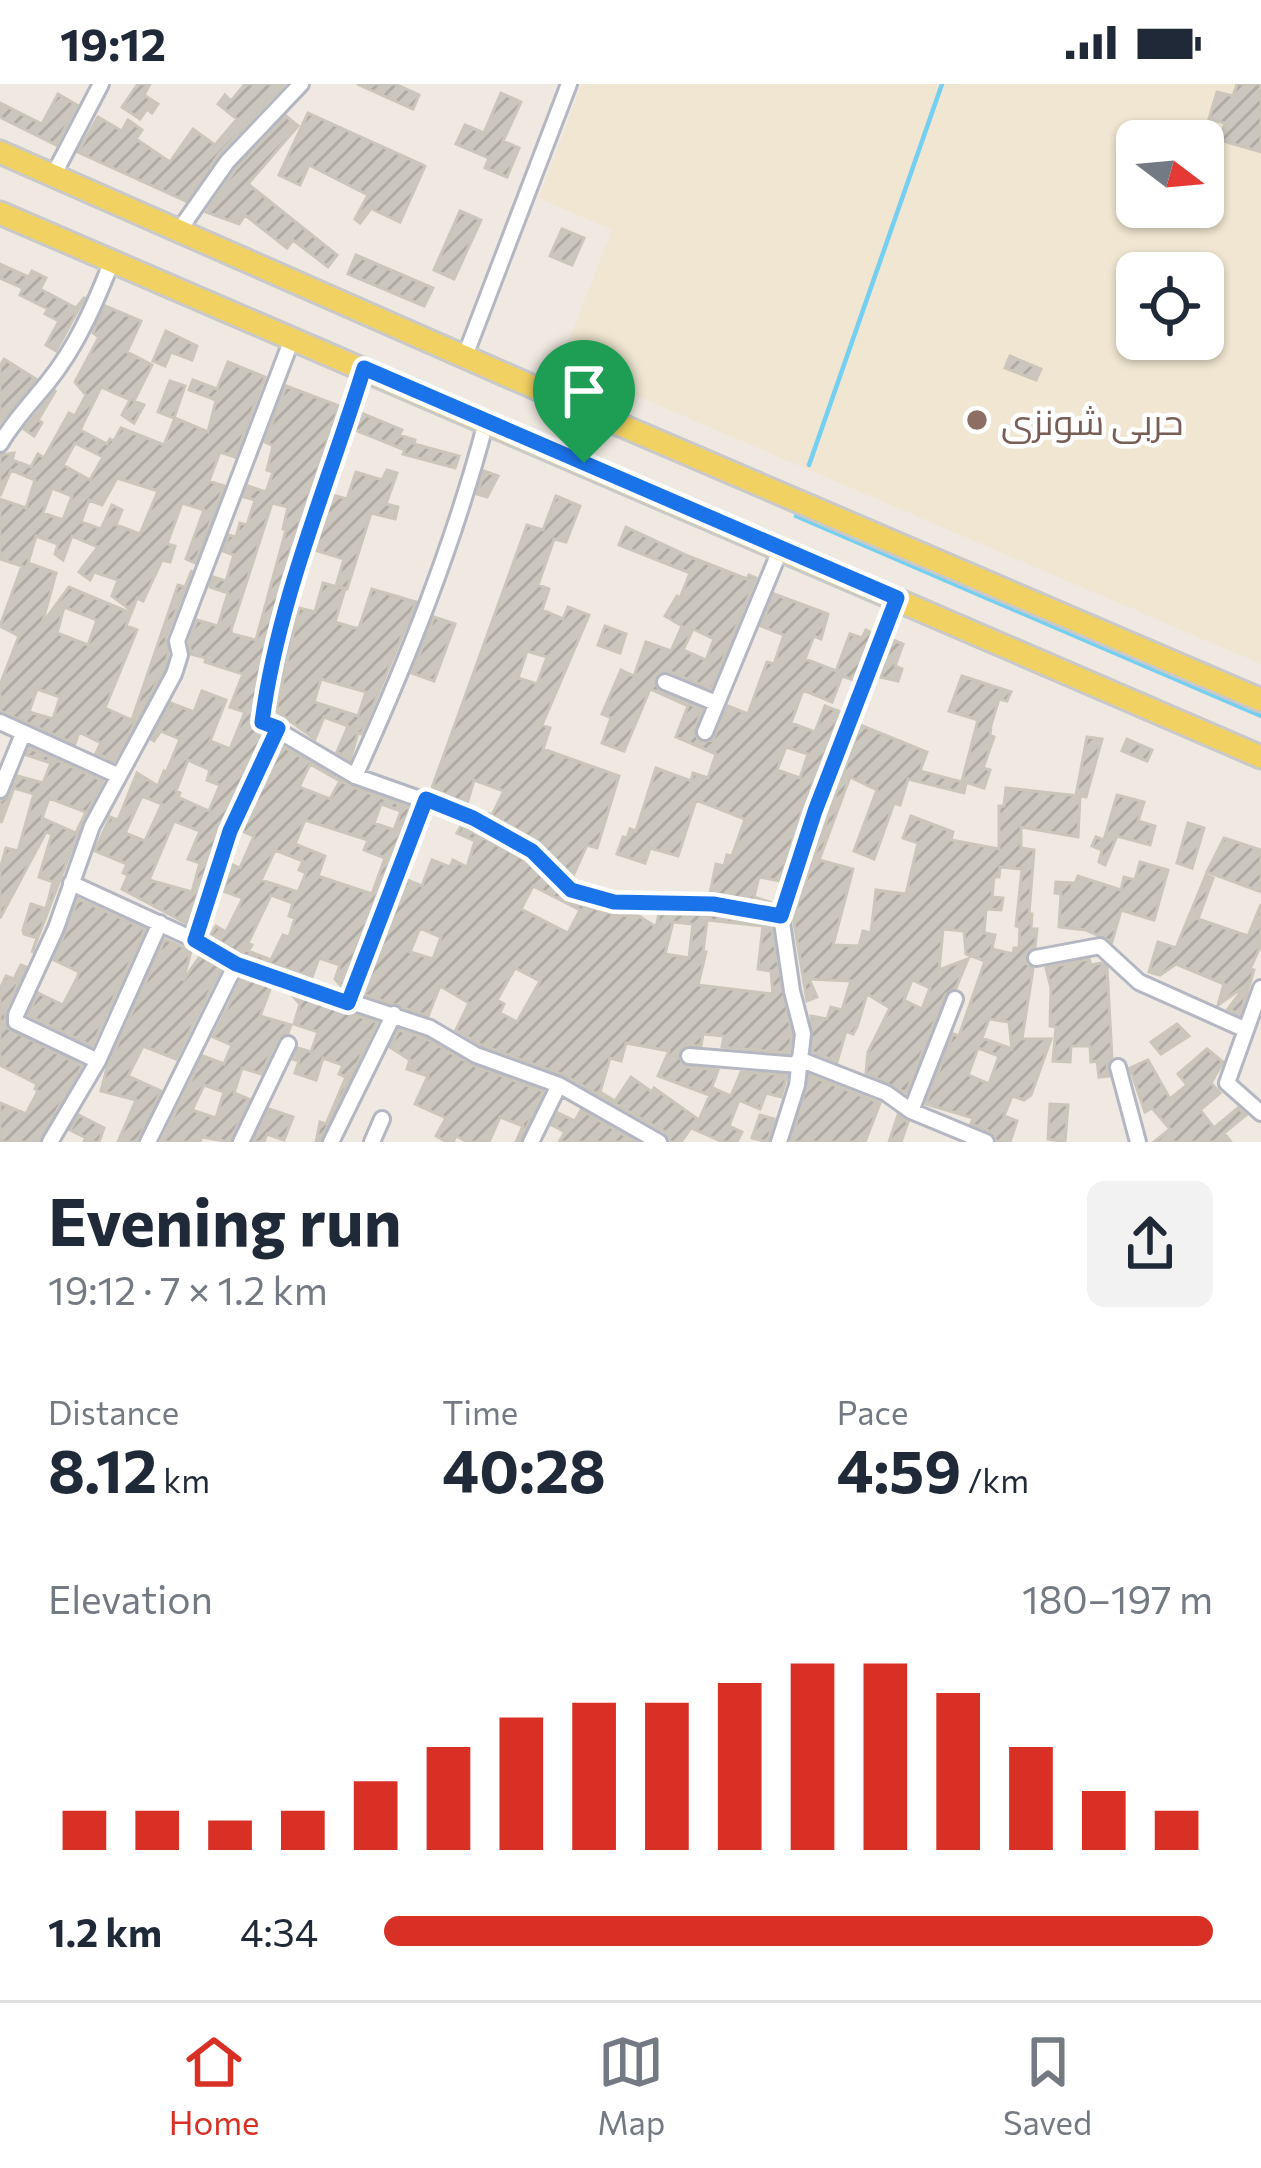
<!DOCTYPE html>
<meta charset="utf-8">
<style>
body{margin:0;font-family:Commissioner,Cairo,sans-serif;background:#f2f2f3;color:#1f2937;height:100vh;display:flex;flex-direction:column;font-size:45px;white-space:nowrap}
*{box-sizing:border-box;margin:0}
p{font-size:39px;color:#747a83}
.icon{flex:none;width:66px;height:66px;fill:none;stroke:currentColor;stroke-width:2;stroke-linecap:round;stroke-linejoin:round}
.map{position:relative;height:1058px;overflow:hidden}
.panel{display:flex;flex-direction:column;background:#fff;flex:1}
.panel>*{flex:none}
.needle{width:78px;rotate:106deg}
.buttons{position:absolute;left:1116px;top:36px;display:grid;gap:24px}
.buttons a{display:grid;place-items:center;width:108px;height:108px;border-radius:18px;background:#fff;box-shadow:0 3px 9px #0004;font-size:60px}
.pin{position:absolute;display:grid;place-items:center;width:102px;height:102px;color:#fff;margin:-123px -51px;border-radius:50% 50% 50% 0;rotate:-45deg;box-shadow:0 0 12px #0007}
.pin .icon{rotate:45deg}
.round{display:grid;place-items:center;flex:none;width:126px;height:126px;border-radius:18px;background:#f2f2f3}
.head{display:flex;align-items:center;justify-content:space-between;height:204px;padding:0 48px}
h1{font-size:66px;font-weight:700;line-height:90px}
.metrics{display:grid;grid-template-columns:repeat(3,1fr);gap:18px;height:204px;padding:12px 48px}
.metrics div{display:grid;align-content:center}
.metrics b{font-size:60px;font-weight:700}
.metrics small{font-size:33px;font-weight:400}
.metrics p{font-size:33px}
.chart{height:336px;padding:24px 48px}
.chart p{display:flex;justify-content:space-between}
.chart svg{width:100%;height:216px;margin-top:12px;stroke:#d93025;stroke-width:6}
ul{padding:0 48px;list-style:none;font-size:39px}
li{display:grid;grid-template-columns:192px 144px 1fr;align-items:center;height:90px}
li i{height:30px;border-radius:15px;background:#d93025}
.status{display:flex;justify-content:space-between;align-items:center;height:84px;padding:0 60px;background:#fff;direction:ltr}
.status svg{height:33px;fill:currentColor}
.menu{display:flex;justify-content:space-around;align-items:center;height:168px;border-top:3px solid #e0e1e3;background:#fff;font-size:33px;color:#747a83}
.menu a{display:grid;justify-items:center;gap:6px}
.menu .selected{color:#d93025}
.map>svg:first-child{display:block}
</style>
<div class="status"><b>19:12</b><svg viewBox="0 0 49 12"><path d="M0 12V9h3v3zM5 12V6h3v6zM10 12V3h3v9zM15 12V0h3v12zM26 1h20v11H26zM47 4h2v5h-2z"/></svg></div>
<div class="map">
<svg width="1261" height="1058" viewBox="0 0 1261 1058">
<defs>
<pattern id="building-hatch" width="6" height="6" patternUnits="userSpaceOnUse" patternTransform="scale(3)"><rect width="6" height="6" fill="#cbc7bf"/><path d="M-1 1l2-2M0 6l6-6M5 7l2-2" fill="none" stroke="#afaba4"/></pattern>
</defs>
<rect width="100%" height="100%" fill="#efe9e1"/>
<path fill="#f0e6d1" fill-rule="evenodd" d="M582,0H1261V580L560,279L612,146L539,114ZM1137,57H1203V123H1137ZM1137,189H1203V255H1137Z"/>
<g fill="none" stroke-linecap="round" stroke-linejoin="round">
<path stroke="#75cff0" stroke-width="4.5" d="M809,381L942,0
M799,426L796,432L1261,632"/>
</g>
<path fill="url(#building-hatch)" stroke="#cbc5ba" stroke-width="3" fill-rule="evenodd" d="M138,0H150L144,11L158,20L152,29L147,25L140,35L122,23Z
M245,0H285L219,70L186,117L78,68L98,33L122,47L128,36L142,46L136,55L170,78L193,45L215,61L237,35L218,20L225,11L231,17Z
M357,0H395L419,11L413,25Z
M1237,0H1261V68L1220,56L1225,39L1209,35L1217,8L1233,12Z
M501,9L521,18L503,57L519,64L507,93L485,84L489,74L456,60L465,41L484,49Z
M58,10L77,21L56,61L0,33V19L42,40Z
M308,29L425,82L400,138L374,126L373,122L360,139L355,135L368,111L309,81L300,101L279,91Z
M286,32L298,42L248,100L337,171L328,183L293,156L287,164L245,131L239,140L206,128L236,85Z
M460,127L481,136L454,195L434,186Z
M562,145L584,154L572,181L550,172Z
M356,171L433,204L424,222L348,190Z
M0,180L29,193L32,187L46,194L40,205L76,224L85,213L56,267L46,261L59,237L45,230L48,225L20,211L23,204L0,194Z
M105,222L141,237L127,268L152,281L134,317L144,321L134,339L122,331L130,316L101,303L80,346L107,360L110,355L114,357L121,344L164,361L175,334L208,348L216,316L189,306L193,296L217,305L228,278L265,293L235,373L220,368L209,397L224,402L195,479L186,475L204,426L182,419L167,460L175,462L170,478L162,476L143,517L137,514L132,527L112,512L118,496L94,488L90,496L79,488L98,463L72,452L63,476L55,470L58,460L36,452L28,479L56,489L42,540L69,503L131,529L126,542L137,546L105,624L132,636L178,501L185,503L192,486L166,553L168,570L164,586L114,677L96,669L101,659L79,648L75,660L0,627V601L19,552L0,542L22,482L0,475V415L26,424L35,396L11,386L0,412V371L14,369L12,376L31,383L38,370L44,374L69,329L75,332L86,311L75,298L99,253L93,249ZM75,359L103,373L90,396L63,381ZM117,394L158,407L140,450L116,441L122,426L112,421L101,445L81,438L89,416L102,421ZM52,404L72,412L63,436L43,429ZM64,523L97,536L88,561L57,549ZM37,605L60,613L53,635L29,628Z
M166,247L197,262L192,276L171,268L165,282L153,277Z
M1010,272L1041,285L1036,296L1005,284Z
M4,275L36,295L0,339V282Z
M170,297L185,302L174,334L158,328Z
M286,302L339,322L286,481L251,634L252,643L263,650L220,742L188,840L122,805L128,791L123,789L127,780L95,767L110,733L118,736L137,689L158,702L164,687L166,689L180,655L161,647L154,657L151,655L171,619L194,628L202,607L226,616L210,657L230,665L245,628L230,623L243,590L205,578L206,574L191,570L189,558L197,536L218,542L228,509L210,503L213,493L226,497L234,471L223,467L229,451L236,453L240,439L247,441L255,416L244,413L248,402L266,408L273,388L267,386L273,362L265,358ZM272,419L288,423L283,445L286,446L256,556L232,550L231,546ZM188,676L210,686L207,696L220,701L209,727L178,713L180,709L176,707ZM142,712L162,720L145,757L125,749ZM174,737L200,747L188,775L200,779L192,808L149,796Z
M56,306L38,336L42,339L34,352L24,345Z
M361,329L402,346L399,351L415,356L414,360L459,372L455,384L403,370L405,366L355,346Z
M387,386L397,389L386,420L398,423L395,435L371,429L347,505L336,502L344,475L315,466L333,411L347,415L356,388L382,396Z
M484,387L498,392L487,413L477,410Z
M556,412L580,422L566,458L554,455L538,501L549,505L542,526L563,535L568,523L589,531L542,641L550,644L543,665L619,692L597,764L587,761L573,792L538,758L488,729L492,731L504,707L474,696L467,720L432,704L527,441L543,446ZM527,567L547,573L537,600L518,594Z
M626,443L688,472L747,495L749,491L756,494L711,605L668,587L659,589L654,595L660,608L702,625L694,648L700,658L713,656L728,622L748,630L767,578L774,580L784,551L761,542L774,510L828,530L821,555L814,552L805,575L836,587L850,550L862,554L866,546L872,549L854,596L842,592L832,618L803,606L791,639L815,648L825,622L841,628L800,733L780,797L759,793L754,813L772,819L710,809L716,780L724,782L727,771L732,772L745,735L696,716L678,772L650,764L645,779L617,770L623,753L627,754L630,745L636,747L656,684L691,697L693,689L708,694L716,670L676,653L688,622L650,605L624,667L602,659L611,634L602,630L621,586L634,592L646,558L671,567L682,542L665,532L677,512L680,514L690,489L619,461ZM693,545L714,555L706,576L683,566ZM786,663L808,670L800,694L777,686Z
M323,499L345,505L335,538L355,544H359L372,505L416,518L364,644L361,650L358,649L350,676L337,668L348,642L324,633L315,655L276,627L299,524L315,528ZM321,595L366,608L358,632L314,618Z
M434,533L455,540L434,597L412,589Z
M605,542L626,550L620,569L598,561Z
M893,556L903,560L895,582L902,585L898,597L879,593Z
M962,592L1011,608L1007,617L999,615L991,641L990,651L994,653L983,684L990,686L984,704L962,697L978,636L949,627Z
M860,641L927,668L920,687L966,699L964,709L908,695L900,721L894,719L874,775L854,767L877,706L850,693L819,776L853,785L833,861L859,862L863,847L871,849L876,806L906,810L918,759L903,754L911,732L953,748L951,756L999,765V722H1004L1006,704L1080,712L1078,753L1021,743V764L1034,766L1029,830H1032L1031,845H1037L1035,863L1025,871L1027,880L1033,885L1022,955H1051L1031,1011L1024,1016L1012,1012L1004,1032L1017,1037L1010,1058H997L991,1048L971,1040L973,1034L926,1020L953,950L959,952L985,877L966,870L964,847L943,845L939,886L968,875L956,904L945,911L906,1009L866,989L868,968L890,924L867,910L857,943L853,950L846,947L837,978L812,968L811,932L827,935L831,923L842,926L851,897L809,895L817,913L807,917L793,833ZM1000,783L1022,785L1016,842L1020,843L1019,864H1014L1013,870L992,865L995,851L984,849L986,825L1001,826L1003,814L992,813L994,793H999ZM912,896L930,904L922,925L904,916ZM989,935L1009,938L1012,965L982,954ZM978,964L999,972L989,1000L968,991Z
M1087,653L1102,655L1086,713L1076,711Z
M1127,655L1152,666L1147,677L1122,667Z
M282,662L350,702L410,724L342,903L335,895L340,881L319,874L312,893L241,870L210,852L216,842L226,848L243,814L223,807L231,780L240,784L254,752L242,747ZM310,680L340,697L330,715L299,703ZM381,720L401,727L394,746L374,739ZM305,736L368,756L364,766L385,774L372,810L318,792L325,772L295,760ZM275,766L303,777L299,786L306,789L298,808L261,796ZM271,811L293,819L289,832L295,834L289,853L283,851L271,876L248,867L252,861L248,859Z
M30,664L103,697L82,738L32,869L37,854L24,850L23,846L31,820L46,825L53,798L39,793L52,750L46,748L0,834V786L6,764L18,767L34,710L14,704L1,739L0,717L10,711L18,692L43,699L51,679L26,671ZM49,714L86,728L76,749L42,734Z
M1117,711L1144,718L1138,737L1155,742L1150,761L1117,752L1105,781L1099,778L1102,766L1092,762L1096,753L1104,756Z
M1188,739L1204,744L1192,784L1177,779Z
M461,742L525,776L568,817L620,832L636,830L656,843L659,830L712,831L771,842L792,951L789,969L722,963L724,952L703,950L701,962L685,961L678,972L687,983L718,986L709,1011L658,992L669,967L626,959L621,977L610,974L600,1008L615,1017L631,993L652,1008L654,1004L699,1036L713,1004L731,1012L741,988L787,991L781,1013L766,1009L760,1025L739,1016L729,1042L742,1048L737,1058H723L691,1044L681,1058H670L665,1048L564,991L481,961L456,946L469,919L440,902L428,932L363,910L407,796L422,802L432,776L450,783L453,776L467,783L475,757L457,749ZM533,802L580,826L568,849L521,825ZM707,836L763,842L758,885L771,887L773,910L698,901L706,868H703ZM673,838L693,840L689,874L665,870ZM420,844L441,853L433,875L410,868ZM515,884L540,897L517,938L500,929L504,920L497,916Z
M1224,754L1261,766V808L1207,788Z
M1140,778L1168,786L1154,836L1121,826L1112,858L1086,846L1059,843L1061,810L1055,809L1056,798L1072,799L1071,808L1078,792L1121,806L1124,793L1135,796Z
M1206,791L1213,794L1198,835L1248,852L1261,820V861L1250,885L1254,886L1240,931L1228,925L1246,901L1218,921L1224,900L1176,880L1160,891L1149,888L1158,858L1176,864Z
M78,815L145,845L92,962L28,931L38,909L63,921L77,894L79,888L54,876Z
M165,855L191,867L183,897L200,872L221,884L176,975L143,962L128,992L161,1007L137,1058H118L136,1016L101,1007L107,984Z
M1089,875L1091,881L1101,879L1107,883L1112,974L1107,981L1109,992L1099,993L1097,977L1091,978L1090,962H1071L1070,978L1053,977L1056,943L1050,942L1051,904L1046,884Z
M21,881L26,883L5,927L6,943L82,982L39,1058H0V1019L26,1030L38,1007L35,1005L37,1000L0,981V905L6,892L14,895Z
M242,894L271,903L260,932L291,941L288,949L278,954L261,990L242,984L234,1009L249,1015L230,1058L202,1053L200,1058H161L203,972L224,980L232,961L213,953ZM204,1001L224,1008L216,1034L192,1026Z
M291,910L377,938L320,1058H316L320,1038L326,1040L346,993L339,990L343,981L323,974L316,996L295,989L299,977L293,975L298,964L311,968L318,948L294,940L300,920Z
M1177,940L1189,952L1161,970L1151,958Z
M399,946L425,954L472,981L543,1007L520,1058H516L523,1042L500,1033L489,1058H468L456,1052L453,1058H447L436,1052L446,1034L415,1020L428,992L407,985L410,976L390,963Z
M1207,965L1223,978L1211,999L1220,1009L1200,1026L1214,1044L1238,1024L1246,1031L1224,1049L1231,1058H1154L1170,1045L1152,1024L1145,1028L1130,984L1148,976L1170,1015L1187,1001L1178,990Z
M809,991L880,1019L865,1058H791Z
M1050,1020L1068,1021L1065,1058L1048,1055Z
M269,1025L293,1033L284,1056L267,1050L264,1058H253Z
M581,1026L636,1058H559L565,1048L552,1041L558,1029L575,1037Z
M79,1031L104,1044L99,1058H84L86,1054L70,1046Z
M760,1031L774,1035L768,1058L752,1054Z
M898,1031L908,1038L901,1058H889Z"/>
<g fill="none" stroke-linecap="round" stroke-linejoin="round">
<defs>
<path id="minor" d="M54,90L101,0
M180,145L227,78L301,0
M465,272L569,0
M364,284L297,483L262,637L355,692L473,734L532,767L571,806L614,818L713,820L781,832
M0,360C14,336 31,319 48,298C77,262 95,220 112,177
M665,598L716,619
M0,638L117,691
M705,648L781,464
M355,692C407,577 454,460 486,338
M0,706L23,650
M71,799L195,856L236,880L430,944L476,971L559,1001L659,1058
M195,856L230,747L278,644
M1036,874L1100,862L1139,898L1244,945
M1261,904L1227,999L1261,1029
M348,919L426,714
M689,972L799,981
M799,975L886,1009L911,1027L986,1058
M98,977L16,938V931L56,844L92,742L174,590L180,571L177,557L292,255
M1118,983L1138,1058
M911,1027L955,915
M50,1058L98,977L160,839
M148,1058L236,880
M241,1058L288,960
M331,1058L394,930
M372,1058L382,1035
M531,1058L559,1001
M779,1058L797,1001L803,950L792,907L781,832L815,727L897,515"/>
<path id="primary" d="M0,68L597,331L1261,616
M0,129L1261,673
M583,379L573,354L579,341L597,331"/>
</defs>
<use href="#minor" stroke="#b4b7c1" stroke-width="20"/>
<use href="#primary" stroke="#c9c9c9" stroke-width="27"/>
<use href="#minor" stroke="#fff" stroke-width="14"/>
<use href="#primary" stroke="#f2d163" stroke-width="21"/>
</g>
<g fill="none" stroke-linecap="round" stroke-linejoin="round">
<defs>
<path id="route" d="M364,284L897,514L815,727L781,832L713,820L614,818L571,806L532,767L473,734L426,715L348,919L236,880L195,856L230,747L278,644L262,638C278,515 328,401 364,284Z"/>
</defs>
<use href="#route" stroke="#fff" stroke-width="24"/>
<use href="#route" stroke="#1a73e8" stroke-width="15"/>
</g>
<circle fill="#8d6e63" stroke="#fff" stroke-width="4.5" cx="977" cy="336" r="12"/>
<g text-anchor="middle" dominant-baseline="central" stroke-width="9" stroke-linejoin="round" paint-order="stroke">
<g font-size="36" fill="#785e54" stroke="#fff" text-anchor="start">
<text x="1001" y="336">حربی شونزی</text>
</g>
</g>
</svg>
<div class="buttons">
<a><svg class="needle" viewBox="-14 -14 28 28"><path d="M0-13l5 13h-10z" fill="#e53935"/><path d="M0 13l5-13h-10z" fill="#747a83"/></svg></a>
<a><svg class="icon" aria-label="locate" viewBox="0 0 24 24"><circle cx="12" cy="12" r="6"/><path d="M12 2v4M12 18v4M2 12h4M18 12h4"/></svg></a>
</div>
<div class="pin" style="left:584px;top:379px;background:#1e9e55"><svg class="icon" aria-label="arrive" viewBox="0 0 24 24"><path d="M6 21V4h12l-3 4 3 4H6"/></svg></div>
</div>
<section class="panel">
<div class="head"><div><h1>Evening run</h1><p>19:12 · 7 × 1.2 km</p></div><a class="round"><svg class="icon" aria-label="share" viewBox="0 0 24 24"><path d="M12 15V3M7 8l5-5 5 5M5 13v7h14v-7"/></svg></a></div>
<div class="metrics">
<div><p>Distance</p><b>8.12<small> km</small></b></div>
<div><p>Time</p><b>40:28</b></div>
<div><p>Pace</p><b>4:59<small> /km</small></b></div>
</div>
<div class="chart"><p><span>Elevation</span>180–197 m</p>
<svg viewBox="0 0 160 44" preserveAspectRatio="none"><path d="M5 44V36M15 44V36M25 44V38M35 44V36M45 44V30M55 44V23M65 44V17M75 44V14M85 44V14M95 44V10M105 44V6M115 44V6M125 44V12M135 44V23M145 44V32M155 44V36"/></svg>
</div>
<ul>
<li><b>1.2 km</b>4:34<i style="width:100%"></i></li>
</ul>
</section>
<nav class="menu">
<a class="selected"><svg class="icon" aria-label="home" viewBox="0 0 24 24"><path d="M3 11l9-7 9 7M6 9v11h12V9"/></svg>Home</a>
<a><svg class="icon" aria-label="map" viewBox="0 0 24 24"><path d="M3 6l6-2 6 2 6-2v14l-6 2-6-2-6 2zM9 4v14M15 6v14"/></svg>Map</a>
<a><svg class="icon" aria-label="saved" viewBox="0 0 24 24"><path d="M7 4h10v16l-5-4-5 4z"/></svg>Saved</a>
</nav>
